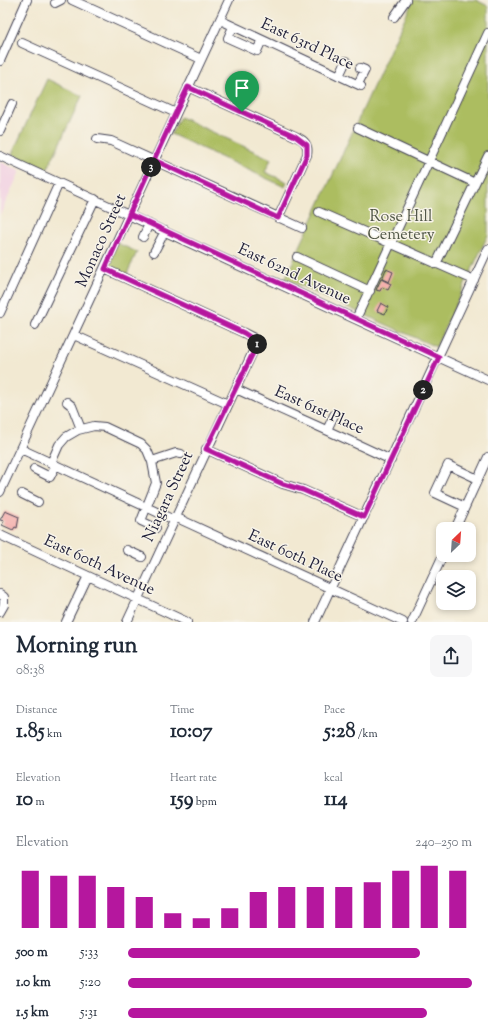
<!DOCTYPE html>
<meta charset="utf-8">
<style>
body{margin:0;font-family:"Sorts Mill Goudy",serif;background:#f6f6f7;color:#1f2937;height:100vh;display:flex;flex-direction:column;font-size:15px;white-space:nowrap}
*{box-sizing:border-box;margin:0}
p{font-size:13px;color:#747a83}
.icon{flex:none;width:22px;height:22px;fill:none;stroke:currentColor;stroke-width:2;stroke-linecap:round;stroke-linejoin:round}
.map{position:relative;height:622px;overflow:hidden}
.drawer{display:flex;flex-direction:column;background:#fff;flex:1}
.drawer>*{flex:none}
.needle{width:26px;rotate:25deg}
.fabs{position:absolute;left:436px;top:522px;display:grid;gap:8px}
.fabs a{display:grid;place-items:center;width:40px;height:40px;border-radius:8px;background:#fff;box-shadow:0 2px 6px #0003;font-size:20px}
.pin{position:absolute;display:grid;place-items:center;width:34px;height:34px;color:#fff;margin:-41px -17px;border-radius:50% 50% 50% 0;rotate:-45deg;box-shadow:0 0 4px #0007}
.pin .icon{rotate:45deg}
.km{position:absolute;width:20px;height:20px;margin:-10px;border-radius:50%;background:#222;color:#fff;font-size:11px;line-height:20px;text-align:center}
.round{display:grid;place-items:center;flex:none;width:42px;height:42px;border-radius:8px;background:#f6f6f7}
.head{display:flex;align-items:center;justify-content:space-between;height:68px;padding:0 16px}
h1{font-size:22px;font-weight:700;line-height:30px}
.metrics{display:grid;grid-template-columns:repeat(3,1fr);gap:6px;height:68px;padding:4px 16px}
.metrics div{display:grid;align-content:center}
.metrics b{font-size:20px;font-weight:700}
.metrics small{font-size:11px;font-weight:400}
.metrics p{font-size:11px}
.chart{height:112px;padding:8px 16px}
.chart p{display:flex;justify-content:space-between}
.chart svg{width:100%;height:72px;margin-top:4px;stroke:#b5179e;stroke-width:6}
ul{padding:0 16px;list-style:none;font-size:13px}
li{display:grid;grid-template-columns:64px 48px 1fr;align-items:center;height:30px}
li i{height:10px;border-radius:5px;background:#b5179e}
.map>svg:first-child{display:block}
</style>
<div class="map">
<svg width="488" height="622" viewBox="0 0 488 622">
<rect width="100%" height="100%" fill="#f7f3e8"/>
<filter id="ink" filterUnits="userSpaceOnUse"><feTurbulence type="fractalNoise" baseFrequency=".025" numOctaves="2"/><feDisplacementMap in="SourceGraphic" scale="8" xChannelSelector="R" yChannelSelector="G"/><feConvolveMatrix kernelMatrix="1 2 1 2 8 2 1 2 1" color-interpolation-filters="sRGB"/></filter>
<filter id="wash" filterUnits="userSpaceOnUse"><feTurbulence type="fractalNoise" baseFrequency=".012" numOctaves="4" result="noise"/><feDisplacementMap in="SourceGraphic" scale="16" xChannelSelector="R" yChannelSelector="G"/><feGaussianBlur stdDeviation="0.9" result="paint"/><feColorMatrix in="noise" values="0 0 0 0 0 0 0 0 0 0 0 0 0 0 0 0 0 1.4 0 .05"/><feComposite in="paint" operator="in"/></filter>
<g filter="url(#wash)">
<rect width="100%" height="100%" fill="#f2e9d2"/>
<path fill="#f2cfe2" d="M0,162L20,171L0,215Z"/>
<path fill="#acbd60" stroke="#67704e" d="M413,0H476L488,6V235L436,347L285,279Z
M47,79L82,96L47,170L12,154Z
M180,117L271,159L265,172L287,182L285,187L171,134Z
M117,243L137,252L125,278L105,269Z"/>
<g id="blocks">
<path fill="#f4a9a8" d="M386,269L393,272L389,282L382,279Z
M381,279L391,284L388,290L382,287L380,291L376,290Z
M381,303L388,307L385,314L377,311Z
M5,511L19,517L17,528L15,527L13,530L2,525L4,521L0,520Z"/>
</g>
</g>
<g filter="url(#ink)">
<use href="#blocks" fill-opacity="0" stroke="#414052" stroke-width="1"/>
<g fill="none" stroke-linecap="round" stroke-linejoin="round">
<defs>
<path id="minor" d="M72,0L201,59
M55,3L61,0
M394,17L406,0
M220,20L361,86
M233,27L228,38L257,51L262,40
M22,43L176,113
M0,61L27,0
M339,76L346,61
M358,84L365,70L360,68
M188,87L295,136C304,140 309,144 307,155L278,218
M358,128L475,183
M0,131L12,104
M97,139L111,141L302,228
M0,156L488,380
M319,212L474,280
M143,237L149,224
M154,252L165,231
M297,257L370,291
M436,264L488,156
M105,269L244,333L252,337L257,343L127,622
M0,313L59,183
M356,319L488,33
M35,325L95,199
M74,335L228,404
M236,389C287,413 339,435 391,460
M67,402L72,406L81,429
M327,430L334,415
M21,449L174,520
M206,449L283,484L303,490L364,517
M152,461L176,453L181,454
M51,463L59,445L66,437L78,430L94,426L105,427L141,444L147,450L152,462L156,483L141,521L156,528
M34,469L50,477L56,465
M0,492L229,0
M22,494L38,502
M465,507L435,493L448,465L478,479
M175,517L403,622
M455,529L488,457
M0,535L187,622
M127,550L142,557
M0,594L4,597V605L0,612
M66,622L88,576
M315,622L488,249
M412,622L443,555"/>
</defs>
<use href="#minor" stroke="#414052" stroke-width="10"/>
<use href="#minor" stroke="#fff" stroke-width="8"/>
</g>
</g>
<g fill="none" stroke-linecap="round" stroke-linejoin="round" filter="url(#ink)">
<defs>
<path id="route" d="M242,112L188,87C159,147 132,208 105,269L244,333L256,341V347L206,449L283,484L303,490L364,517L439,357L129,214L154,160L278,218L307,155V145L295,136L242,112"/>
</defs>
<use href="#route" stroke="#fff" stroke-width="8"/>
<use href="#route" stroke="#b5179e" stroke-width="5"/>
</g>
<g text-anchor="middle" dominant-baseline="central" stroke-width="3" stroke-linejoin="round" paint-order="stroke">
<g font-size="16" fill="#22223b" stroke="#f7f3e8">
<text transform="translate(307 45) rotate(25)">East 63rd Place</text>
<text transform="translate(102 241) rotate(-66)">Monaco Street</text>
<text transform="translate(294 275) rotate(25)">East 62nd Avenue</text>
<text transform="translate(319 411) rotate(24)">East 61st Place</text>
<text transform="translate(169 497) rotate(-65)">Niagara Street</text>
<text transform="translate(295 557) rotate(25)">East 60th Place</text>
<text transform="translate(99 566) rotate(25)">East 60th Avenue</text>
</g>
<g font-size="16" fill="#525848" stroke="#f7f3e8">
<text x="401" y="217">Rose Hill<tspan x="401" dy="18">Cemetery</tspan></text>
</g>
</g>
</svg>
<div class="fabs">
<a><svg class="needle" viewBox="-14 -14 28 28"><path d="M0-13l5 13h-10z" fill="#e53935"/><path d="M0 13l5-13h-10z" fill="#747a83"/></svg></a>
<a><svg class="icon" aria-label="layers" viewBox="0 0 24 24"><path d="M12 4l9 5-9 5-9-5zM3 14l9 5 9-5"/></svg></a>
</div>
<div class="pin" style="left:242px;top:112px;background:#1e9e55"><svg class="icon" aria-label="arrive" viewBox="0 0 24 24"><path d="M6 21V4h12l-3 4 3 4H6"/></svg></div>
<b class="km" style="left:257px;top:344px">1</b>
<b class="km" style="left:423px;top:390px">2</b>
<b class="km" style="left:151px;top:167px">3</b>
</div>
<section class="drawer">
<div class="head"><div><h1>Morning run</h1><p>08:38</p></div><a class="round"><svg class="icon" aria-label="share" viewBox="0 0 24 24"><path d="M12 15V3M7 8l5-5 5 5M5 13v7h14v-7"/></svg></a></div>
<div class="metrics">
<div><p>Distance</p><b>1.85<small> km</small></b></div>
<div><p>Time</p><b>10:07</b></div>
<div><p>Pace</p><b>5:28<small> /km</small></b></div>
</div>
<div class="metrics">
<div><p>Elevation</p><b>10<small> m</small></b></div>
<div><p>Heart rate</p><b>159<small> bpm</small></b></div>
<div><p>kcal</p><b>114</b></div>
</div>
<div class="chart"><p><span>Elevation</span>240–250 m</p>
<svg viewBox="0 0 160 44" preserveAspectRatio="none"><path d="M5 44V9M15 44V12M25 44V12M35 44V19M45 44V25M55 44V35M65 44V38M75 44V32M85 44V22M95 44V19M105 44V19M115 44V19M125 44V16M135 44V9M145 44V6M155 44V9"/></svg>
</div>
<ul>
<li><b>500 m</b>5:33<i style="width:85%"></i></li>
<li><b>1.0 km</b>5:20<i style="width:100%"></i></li>
<li><b>1.5 km</b>5:31<i style="width:87%"></i></li>
</ul>
</section>
